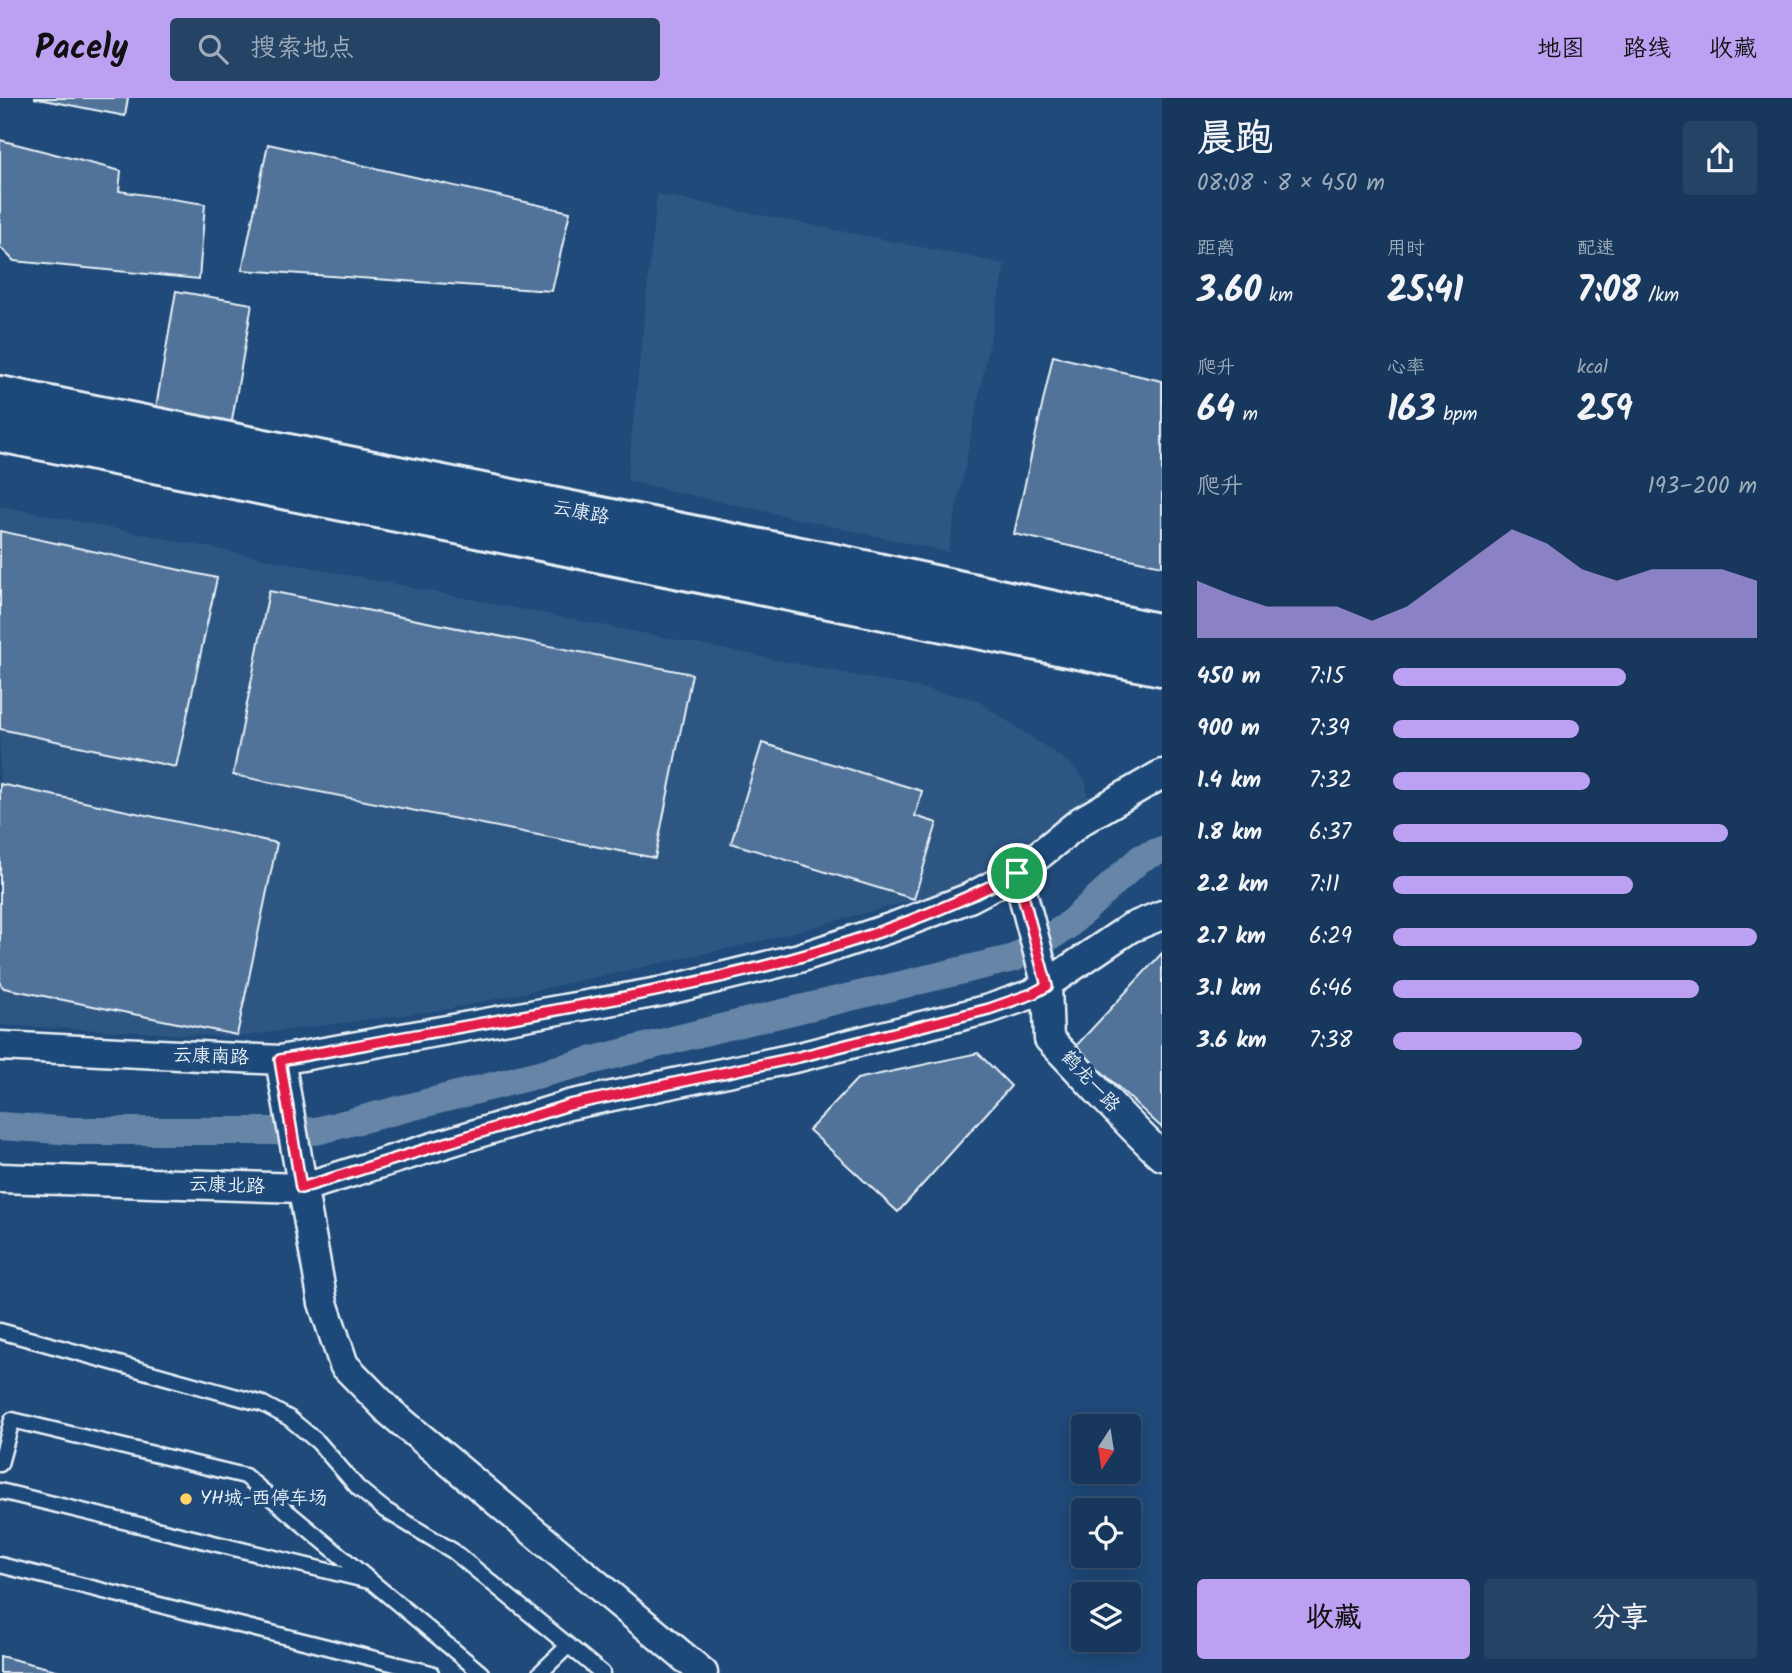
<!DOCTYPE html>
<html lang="zh">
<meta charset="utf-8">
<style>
body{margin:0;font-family:Kalam,"LXGW WenKai TC",sans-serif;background:#244365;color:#f1f3f6;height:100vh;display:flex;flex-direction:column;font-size:26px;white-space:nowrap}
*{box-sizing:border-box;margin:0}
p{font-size:23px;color:#9eacbb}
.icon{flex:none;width:38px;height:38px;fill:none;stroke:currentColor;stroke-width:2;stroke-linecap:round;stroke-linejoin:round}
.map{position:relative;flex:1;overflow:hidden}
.panel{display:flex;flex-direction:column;background:#17385c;width:630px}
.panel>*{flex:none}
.needle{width:46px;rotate:192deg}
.fabs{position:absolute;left:1071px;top:1316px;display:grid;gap:14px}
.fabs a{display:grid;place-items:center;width:70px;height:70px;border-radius:7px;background:#17385c;box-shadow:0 4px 18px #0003,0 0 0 2px #365272;font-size:35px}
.pin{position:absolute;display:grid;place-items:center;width:60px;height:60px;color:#fff;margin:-30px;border:4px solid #fff;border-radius:50%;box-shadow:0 2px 7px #0007}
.round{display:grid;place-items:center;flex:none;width:74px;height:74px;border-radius:7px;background:#244365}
.summary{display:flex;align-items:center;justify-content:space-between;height:119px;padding:0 35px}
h1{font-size:38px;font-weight:700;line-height:52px}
.stats{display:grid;grid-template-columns:repeat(3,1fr);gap:10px;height:119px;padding:7px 35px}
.stats div{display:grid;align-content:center}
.stats b{font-size:35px;font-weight:700}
.stats small{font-size:19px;font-weight:400}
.stats p{font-size:19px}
.chart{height:196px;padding:14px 35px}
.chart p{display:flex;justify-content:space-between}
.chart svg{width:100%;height:126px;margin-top:7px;fill:#bca0f2;opacity:.7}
.cta{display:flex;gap:14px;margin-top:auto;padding:14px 35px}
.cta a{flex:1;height:80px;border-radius:7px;background:#bca0f2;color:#111;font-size:28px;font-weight:700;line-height:80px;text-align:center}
.cta a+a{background:#244365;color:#f1f3f6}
ul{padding:0 35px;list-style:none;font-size:23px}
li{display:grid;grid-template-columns:112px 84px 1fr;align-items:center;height:52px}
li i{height:18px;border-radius:9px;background:#bca0f2}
header{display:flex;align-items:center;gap:42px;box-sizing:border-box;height:98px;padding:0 35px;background:#bca0f2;color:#111}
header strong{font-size:33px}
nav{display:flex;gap:38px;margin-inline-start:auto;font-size:24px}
.search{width:490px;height:63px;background:#244365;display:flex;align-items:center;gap:18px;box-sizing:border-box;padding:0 24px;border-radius:7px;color:#9eacbb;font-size:26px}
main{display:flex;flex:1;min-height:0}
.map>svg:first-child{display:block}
</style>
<header>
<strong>Pacely</strong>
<div class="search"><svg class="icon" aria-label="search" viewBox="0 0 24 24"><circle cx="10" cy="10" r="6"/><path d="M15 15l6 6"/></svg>搜索地点</div>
<nav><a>地图</a><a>路线</a><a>收藏</a></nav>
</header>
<main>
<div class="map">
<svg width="1162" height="1575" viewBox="0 0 1162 1575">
<rect width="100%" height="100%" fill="#1f4a7a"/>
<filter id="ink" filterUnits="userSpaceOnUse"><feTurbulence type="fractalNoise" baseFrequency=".0143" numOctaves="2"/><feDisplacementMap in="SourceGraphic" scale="14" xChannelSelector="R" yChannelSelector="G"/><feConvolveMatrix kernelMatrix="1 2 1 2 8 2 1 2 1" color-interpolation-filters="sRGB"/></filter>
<g filter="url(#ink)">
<path fill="#2e5683" d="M657,96L1005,166L948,454L627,383Z
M0,408L975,601L1071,666L1086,684L1088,702L1081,723L973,786L757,844L449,911L235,939L0,927Z"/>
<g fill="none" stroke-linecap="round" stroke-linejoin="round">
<path stroke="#6685a7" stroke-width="28" d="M0,1028L74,1033H316L712,932L1014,860L1066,829L1141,760L1162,752"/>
</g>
<path fill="#517399" stroke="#e8f1f8" stroke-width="2" d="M34,0H128L125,18Z
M0,42L121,73L119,93L205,106L199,181L14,163L0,149Z
M268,46L570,114L552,193L242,172Z
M176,193L252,206L230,334L154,321Z
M1053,258L1162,283V468L1014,436Z
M0,433L217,480L176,669L0,631Z
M269,493L692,576L655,760L233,677Z
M762,645L922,693L915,718L937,725L914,801L731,745Z
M0,686L277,745L237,937L4,890L0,886Z
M1162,855V1030L1075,949Z
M978,955L1011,988L898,1114L809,1032L857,981Z
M0,1558L68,1575H0Z"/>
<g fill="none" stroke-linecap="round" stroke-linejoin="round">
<defs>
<path id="lane" d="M0,1233L263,1306L289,1320L318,1344L358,1390L385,1412L453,1453L602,1575
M0,1366L12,1322L245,1378L481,1575
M0,1393L369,1483
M0,1467L431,1575
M540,1575L568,1548"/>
<path id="street" d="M1017,775L1047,888L1049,941C1087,980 1122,1021 1162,1058
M0,948L280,962L664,893L799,860L893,829L969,800L1017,775L1081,723L1162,676
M280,962L323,1205L344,1267L390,1314L703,1575
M0,1080L301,1090L569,1007L799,959L989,911L1032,896L1130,830L1162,817"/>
<path id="secondary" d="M0,298L845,468L1162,536
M0,334L1162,568"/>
</defs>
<use href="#lane" stroke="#e8f1f8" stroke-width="19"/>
<use href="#street" stroke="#e8f1f8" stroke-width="33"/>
<use href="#secondary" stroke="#e8f1f8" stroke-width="44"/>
<use href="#lane" stroke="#1f4a7a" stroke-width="14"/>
<use href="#street" stroke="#1f4a7a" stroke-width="28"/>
<use href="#secondary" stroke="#1f4a7a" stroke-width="38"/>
</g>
</g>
<g fill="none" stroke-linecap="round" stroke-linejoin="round" filter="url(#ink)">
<defs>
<path id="route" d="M1017,775L1047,888L1032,896L989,911L799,959L569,1007L301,1090L280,962C370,945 461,929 551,913C711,884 872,851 1017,775Z"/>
</defs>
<use href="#route" stroke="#fff" stroke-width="14"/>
<use href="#route" stroke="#e11d48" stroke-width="9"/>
</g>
<circle fill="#ffd166" stroke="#1f4a7a" stroke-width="2.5" cx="186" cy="1401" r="7"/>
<g text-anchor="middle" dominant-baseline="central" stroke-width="7" stroke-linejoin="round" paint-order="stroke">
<g font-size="19" fill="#e8f1f8" stroke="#1f4a7a">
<text transform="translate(581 415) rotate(11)">云康路</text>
<text transform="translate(211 959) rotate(2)">云康南路</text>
<text transform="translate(1090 984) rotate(47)">鹤龙一路</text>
<text transform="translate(227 1088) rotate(2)">云康北路</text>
</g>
<g font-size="19" fill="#e8f1f8" stroke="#1f4a7a" text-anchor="start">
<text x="200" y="1401">YH城-西停车场</text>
</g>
</g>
</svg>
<div class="fabs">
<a><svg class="needle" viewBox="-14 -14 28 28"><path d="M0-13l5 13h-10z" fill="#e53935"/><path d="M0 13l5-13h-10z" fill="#9eacbb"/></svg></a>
<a><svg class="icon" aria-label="locate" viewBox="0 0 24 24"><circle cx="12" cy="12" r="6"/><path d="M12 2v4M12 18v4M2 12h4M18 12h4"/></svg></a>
<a><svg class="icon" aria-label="layers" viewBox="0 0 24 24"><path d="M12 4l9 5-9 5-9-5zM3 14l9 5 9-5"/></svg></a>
</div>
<div class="pin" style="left:1017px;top:775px;background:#1e9e55"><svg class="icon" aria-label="arrive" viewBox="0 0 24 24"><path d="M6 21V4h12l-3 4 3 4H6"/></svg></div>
</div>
<section class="panel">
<div class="summary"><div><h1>晨跑</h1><p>08:08 · 8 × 450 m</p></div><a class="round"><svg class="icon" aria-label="share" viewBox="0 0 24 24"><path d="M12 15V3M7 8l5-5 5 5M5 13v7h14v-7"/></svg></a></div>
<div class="stats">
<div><p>距离</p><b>3.60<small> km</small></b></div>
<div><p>用时</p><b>25:41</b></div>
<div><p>配速</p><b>7:08<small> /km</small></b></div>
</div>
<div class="stats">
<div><p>爬升</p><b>64<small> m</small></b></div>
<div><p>心率</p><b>163<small> bpm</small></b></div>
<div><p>kcal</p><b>259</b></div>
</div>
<div class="chart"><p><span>爬升</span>193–200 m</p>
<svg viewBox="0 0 160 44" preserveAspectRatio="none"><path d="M0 44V24L10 29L20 33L30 33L40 33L50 38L60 33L70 24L80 15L90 6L100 11L110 20L120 24L130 20L140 20L150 20L160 24V44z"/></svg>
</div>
<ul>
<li><b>450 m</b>7:15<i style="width:64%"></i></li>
<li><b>900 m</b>7:39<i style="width:51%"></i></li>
<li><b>1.4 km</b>7:32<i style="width:54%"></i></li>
<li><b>1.8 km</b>6:37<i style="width:92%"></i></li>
<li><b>2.2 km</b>7:11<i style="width:66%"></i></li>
<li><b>2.7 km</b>6:29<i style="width:100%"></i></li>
<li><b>3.1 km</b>6:46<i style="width:84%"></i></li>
<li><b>3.6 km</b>7:38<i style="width:52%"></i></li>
</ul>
<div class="cta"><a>收藏</a><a>分享</a></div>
</section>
</main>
